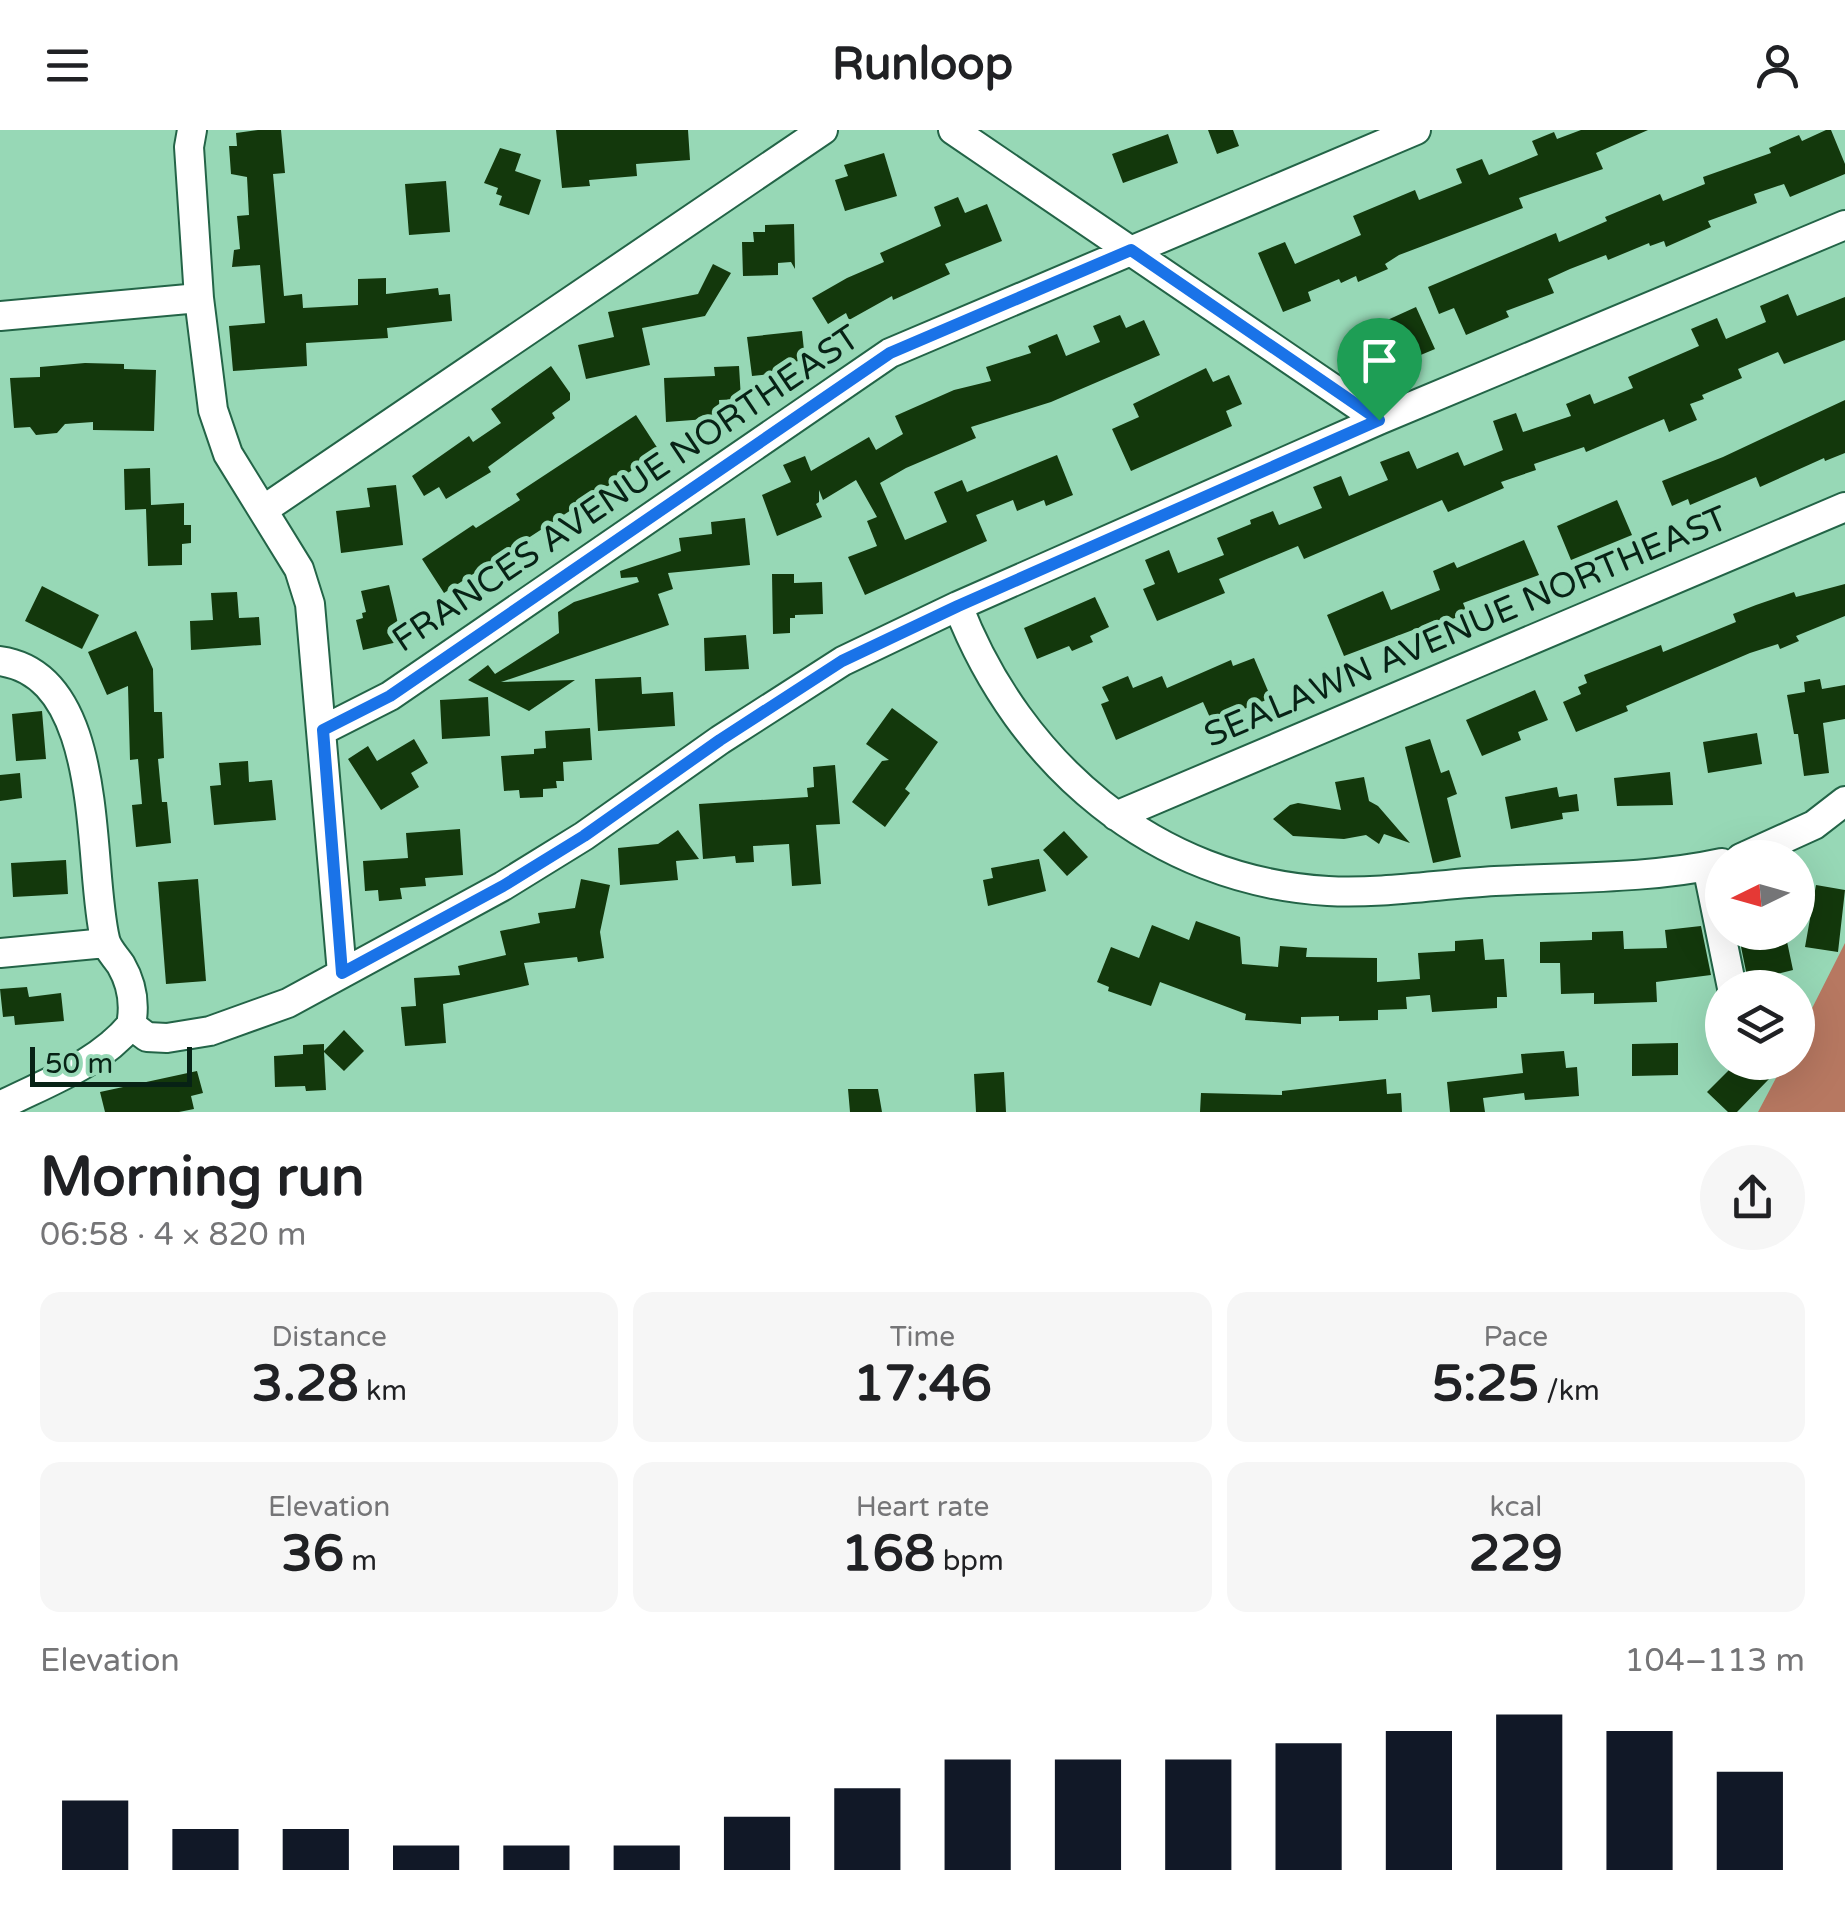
<!DOCTYPE html>
<meta charset="utf-8">
<style>
body{margin:0;font-family:"Varela Round",sans-serif;background:#f6f6f6;color:#202124;height:100vh;display:flex;flex-direction:column;font-size:38px;white-space:nowrap}
*{box-sizing:border-box;margin:0}
p{font-size:32px;color:#757577}
.icon{flex:none;width:55px;height:55px;fill:none;stroke:currentColor;stroke-width:2;stroke-linecap:round;stroke-linejoin:round}
.map{position:relative;height:982px;overflow:hidden}
.panel{display:flex;flex-direction:column;background:#fff;flex:1}
.panel>*{flex:none}
.needle{width:65px;rotate:265deg}
.tools{position:absolute;left:1705px;top:710px;display:grid;gap:20px}
.tools a{display:grid;place-items:center;width:110px;height:110px;border-radius:50%;background:#fff;box-shadow:0 10px 40px #0002;font-size:50px}
.scale{position:absolute;left:30px;bottom:25px;width:162px;box-sizing:border-box;padding-left:10px;border:5px solid #072215;border-top:0;font-size:28px;line-height:35px;white-space:nowrap;color:#072215;-webkit-text-stroke:8px #97d8b6;paint-order:stroke}
.pin{position:absolute;display:grid;place-items:center;width:85px;height:85px;color:#fff;margin:-102px -42px;border-radius:50% 50% 50% 0;rotate:-45deg;box-shadow:0 0 10px #0007}
.pin .icon{rotate:45deg}
.round{display:grid;place-items:center;flex:none;width:105px;height:105px;border-radius:52px;background:#f6f6f6}
.overview{display:flex;align-items:center;justify-content:space-between;height:170px;padding:0 40px}
h1{font-size:55px;font-weight:800;line-height:75px}
.metrics{display:grid;grid-template-columns:repeat(3,1fr);gap:15px;height:170px;padding:10px 40px}
.metrics div{display:grid;align-content:center;border-radius:20px;background:#f6f6f6;text-align:center}
.metrics b{font-size:50px;font-weight:800}
.metrics small{font-size:28px;font-weight:400}
.metrics p{font-size:28px}
.chart{height:280px;padding:20px 40px}
.chart p{display:flex;justify-content:space-between}
.chart svg{width:100%;height:180px;margin-top:10px;stroke:#111827;stroke-width:6}
header{display:flex;justify-content:space-between;align-items:center;height:130px;padding:0 40px;background:#fff;font-size:45px;font-weight:800}
.map>svg:first-child{display:block}
</style>
<header><svg class="icon" aria-label="menu" viewBox="0 0 24 24"><path d="M4 6h16M4 12h16M4 18h16"/></svg>Runloop<svg class="icon" aria-label="person" viewBox="0 0 24 24"><circle cx="12" cy="8" r="4"/><path d="M4 21q1-7 8-7t8 7"/></svg></header>
<div class="map">
<svg width="1845" height="982" viewBox="0 0 1845 982">
<rect width="100%" height="100%" fill="#97d8b6"/>
<path fill="#b77861" d="M1845,813V982H1758L1784,933L1798,932V906Z"/>
<path fill="#13380c" d="M258,0H281L285,43L273,44L284,166L302,164L303,178L358,175V149L386,148V164L438,158L439,165L450,164L452,191L387,198L388,208L306,213L307,236L233,241L229,196L265,193L260,135L232,137L234,120L240,119L237,86L249,85L247,47L231,44L229,16H237L236,3Z
M556,0H688L690,30L636,34L637,46L589,50L590,56L562,58Z
M1208,0H1233L1239,16L1217,24Z
M1581,0H1648L1596,23L1603,39L1519,68L1523,78L1399,125L1385,134L1388,139L1358,152L1356,146L1341,153L1339,149L1308,162L1311,171L1283,182L1258,123L1285,112L1295,134L1361,105L1353,86L1415,60L1419,70L1462,53L1456,39L1482,29L1489,45L1538,25L1532,11L1554,2L1557,9Z
M1826,0H1831L1845,34V44L1790,67L1784,54L1754,64L1757,73L1708,91L1711,97L1666,117L1664,111L1650,116L1649,113L1608,130L1606,125L1570,139L1548,149L1554,163L1506,181L1509,187L1466,205L1454,178L1439,184L1428,157L1556,103L1559,112L1607,91L1605,87L1660,64L1663,71L1705,54L1703,47L1771,23L1769,18L1799,5L1802,11Z
M1168,4L1178,33L1123,53L1112,24Z
M500,18L521,24L515,41L541,50L529,85L499,75L502,66L496,64L498,58L484,53Z
M884,23L897,66L845,81L835,50L848,46L844,35Z
M446,51L450,102L409,105L405,54Z
M958,67L965,83L987,74L1002,111L945,134L950,144L893,170L892,166L849,190L846,183L828,194L812,168L847,148L884,132L880,123L941,96L934,77Z
M794,94L795,139L791,132L778,133V145L743,146L742,112H754L753,102H765V95Z
M713,134L731,143L705,186L642,198L650,235L586,249L578,215L614,207L608,182L698,164Z
M1788,164L1797,186L1845,167V210L1784,234L1778,222L1738,239L1742,248L1702,265L1704,269L1690,274L1697,290L1669,302L1664,289L1586,322L1584,317L1534,334L1536,340L1501,352L1504,358L1448,382L1442,370L1304,429L1298,416L1219,449L1225,463L1157,491L1143,459L1155,454L1145,430L1169,420L1178,443L1224,425L1217,408L1251,394L1250,390L1273,381L1279,395L1322,378L1313,357L1341,346L1349,366L1388,350L1380,332L1409,321L1417,339L1458,322L1464,336L1503,320L1493,291L1516,283L1523,302L1571,286L1566,274L1590,264L1594,274L1633,258L1628,247L1699,216L1691,199L1717,188L1726,209L1766,192L1760,176Z
M1416,177L1435,219L1392,237L1377,236L1361,202Z
M1120,185L1126,198L1144,190L1160,225L1051,272L971,297L976,308L906,338L880,353L905,410L947,392L934,362L962,350L967,362L1057,325L1073,365L1046,376L1044,370L1017,381L1013,370L976,385L987,411L865,465L848,427L877,416L867,391L877,387L856,350L823,370L819,360V372L816,374L822,387L777,406L762,365L791,352L783,335L805,326L811,341L869,307L876,320L903,304L895,286L954,260L991,251L986,237L1031,223L1028,216L1057,204L1066,226L1100,212L1093,196Z
M802,201L805,230L786,233L787,242L752,246L747,207Z
M85,233L124,234V239L156,240L154,301L93,300V292L65,294L57,303L36,305L30,297L14,298L10,248L40,247V237Z
M551,236L570,263V270L552,283L555,288L488,337L491,342L446,369L439,357L424,366L412,346L469,306L473,312L501,293L491,279Z
M739,236L741,269L719,270L720,288L666,292L664,248L715,246L714,237Z
M1206,238L1213,252L1229,245L1242,274L1226,281L1232,296L1131,341L1112,299L1139,287L1133,274Z
M1845,270V323L1825,331L1824,328L1760,357L1756,347L1690,375L1688,369L1672,376L1662,351L1723,327Z
M636,285L660,322L444,463L422,429L473,395L476,398L520,370L516,364Z
M150,338L151,375L184,373V395H191V413L182,414V435L148,436L146,379L125,380L124,339Z
M396,355L403,415L341,423L336,381L370,377L367,358Z
M1617,370L1632,405L1571,430L1557,396Z
M745,388L750,435L668,443L673,459L658,464L669,495L501,552L575,550L529,581L468,550L488,535L495,544L559,503L558,482L574,472L639,452L637,447L621,448L620,441L681,421L679,408L712,404L711,392Z
M1524,410L1539,445L1463,473L1467,483L1428,499L1426,495L1344,526L1327,485L1383,461L1391,480L1440,460L1433,441L1454,432L1457,438Z
M772,444H794V453L822,452L823,484L795,485V488H790V503L773,504Z
M1845,454V486L1796,506L1799,511L1780,519L1778,514L1750,523L1626,576L1628,581L1576,602L1563,572L1581,564L1578,557L1587,553L1584,545L1661,515L1663,522L1736,492L1733,484L1756,475L1794,462L1796,467Z
M389,455L402,511L363,520L356,490L363,488L362,483L366,482L361,461Z
M42,456L99,485L82,519L25,491Z
M237,462L239,488L259,487L261,515L191,520L190,491L213,490L211,463Z
M1095,467L1109,497L1090,506L1093,512L1072,521L1069,516L1037,529L1024,498Z
M136,501L153,539L154,582H162L164,628L158,629L162,672H167L171,713L136,717L132,675L142,674L138,629L130,630L128,556L107,565L88,522Z
M746,505L749,539L705,541L704,508Z
M1254,528L1271,568L1212,592L1203,572L1116,610L1101,574L1109,571L1102,557L1128,546L1133,558L1162,546L1167,558L1231,530L1233,536Z
M641,547L642,564L673,562L675,596L598,601L595,549Z
M1820,549L1822,559L1845,555V589L1823,593L1829,643L1804,646L1798,604H1794L1787,565L1805,562L1804,552Z
M1535,560L1548,590L1518,602L1521,610L1482,626L1466,590Z
M488,567L490,606L442,609L440,570Z
M892,578L938,612L905,659L910,663L885,697L852,672L882,631L889,630L866,614Z
M42,581L46,629L16,631L12,584Z
M590,598L592,630L563,632L564,651H556L557,658L543,659V667L520,668L519,660L504,661L501,626L534,624V619L546,618L545,601Z
M1757,603L1762,634L1708,643L1703,612Z
M414,609L428,633L411,643L419,657L381,680L348,629L368,616L377,631Z
M1430,609L1441,643L1449,640L1457,664L1447,668L1461,727L1433,733L1405,617Z
M248,631L249,652L272,650L276,690L214,695L210,656L221,655L219,633Z
M835,635L840,694L816,695L821,754L792,756L789,714L753,716L754,732L736,733L735,726L703,729L699,674L808,667L807,658L814,657L813,637Z
M1670,642L1673,675L1617,676L1614,648Z
M20,643L22,668L0,671V645Z
M1364,647L1369,671L1378,676L1410,713L1384,704L1379,714L1366,705L1344,709L1293,706L1273,689L1290,675L1298,673L1341,680L1335,652Z
M1557,657L1559,667L1577,664L1579,681L1562,683L1563,689L1511,699L1505,667Z
M460,699L463,745L425,748L426,756L400,758L402,769L379,771L378,760L365,761L363,731L408,728L406,703Z
M678,700L699,729L676,731L678,750L620,755L618,718L658,714Z
M1064,701L1088,727L1067,746L1043,720Z
M1039,729L1046,761L988,776L983,750L993,748L991,738Z
M66,730L68,764L13,767L11,733Z
M198,749L206,851L166,854L158,752Z
M581,749L610,755L600,802L604,828L578,832L577,827L524,833L529,855L443,874L446,913L405,916L401,877L416,876L414,848L460,845L458,836L506,825L500,801L540,793L538,783L575,778Z
M1816,755L1845,760L1838,822L1805,817Z
M1196,791L1240,807L1242,834L1278,837L1280,816L1307,818L1306,827L1377,828V852L1420,849L1418,823L1455,821V811L1483,809L1485,830L1504,829L1507,867H1497V878L1432,882L1430,865L1406,867L1407,879L1378,880V890L1339,891V886L1301,887V894L1245,890L1246,884L1160,852L1151,876L1108,861L1109,857L1097,852L1111,817L1139,828L1152,795L1189,810Z
M1701,796L1711,845L1656,852L1657,872L1594,874V863L1561,864L1560,833H1540V812L1592,810V802L1623,801L1624,819L1667,818L1665,800Z
M1738,802H1785L1793,840L1748,851Z
M27,857L29,867L61,863L64,891L15,895L14,886L3,887L0,859Z
M344,900L364,921L344,941L324,922L326,960L306,961L305,956L275,957L274,926L303,924V915L324,914V921Z
M1678,913V945L1632,946V914Z
M1564,921L1566,938L1577,937L1579,966L1525,970L1524,963L1483,968L1485,982H1450L1447,952L1523,943L1521,924Z
M1737,932H1758V940L1769,949L1737,982H1728L1707,962Z
M197,941L203,963L191,966L194,979L179,982H105L100,962Z
M1004,942L1006,982H976L974,944Z
M1386,949L1387,964L1401,963L1402,982H1200L1201,963L1282,965V961Z
M848,959H878L882,982H850Z"/>
<g fill="none" stroke-linecap="round" stroke-linejoin="round">
<defs>
<path id="minor" d="M192,0L189,17L199,168L213,280L228,324L299,439L310,474L342,843
M953,0L1379,290
M0,186L199,168
M263,380L823,0
M958,476C1019,634 1155,751 1328,761C1381,764 1441,754 1495,751C1571,747 1649,749 1722,733
M0,531C107,546 87,733 105,809C107,819 116,827 121,835C132,854 135,875 131,895
M323,600L390,566L890,223L1416,0
M1116,686L1845,377
M1741,728L1814,695L1845,671
M1707,736L1732,858
M0,823L106,813
M131,895L147,907L167,908L210,901L288,873L503,756L584,706L720,610L843,531L958,476L1379,290L1845,95
M0,976C45,953 98,935 131,895"/>
</defs>
<use href="#minor" stroke="#236447" stroke-width="32"/>
<use href="#minor" stroke="#fff" stroke-width="28"/>
</g>
<g fill="none" stroke-linecap="round" stroke-linejoin="round">
<defs>
<path id="route" d="M1131,120L1379,290L958,476L842,531L720,610L584,706L503,756L342,843L323,600L390,566L890,223Z"/>
</defs>
<use href="#route" stroke="#fff" stroke-width="20"/>
<use href="#route" stroke="#1a73e8" stroke-width="12"/>
</g>
<g text-anchor="middle" dominant-baseline="central" stroke-width="10" stroke-linejoin="round" paint-order="stroke">
<g font-size="35" fill="#072215" stroke="#97d8b6">
<text transform="translate(626 359) rotate(-34)">FRANCES AVENUE NORTHEAST</text>
<text transform="translate(1466 497) rotate(-23)">SEALAWN AVENUE NORTHEAST</text>
</g>
</g>
</svg>
<div class="tools">
<a><svg class="needle" viewBox="-14 -14 28 28"><path d="M0-13l5 13h-10z" fill="#e53935"/><path d="M0 13l5-13h-10z" fill="#757577"/></svg></a>
<a><svg class="icon" aria-label="layers" viewBox="0 0 24 24"><path d="M12 4l9 5-9 5-9-5zM3 14l9 5 9-5"/></svg></a>
</div>
<div class="scale">50 m</div>
<div class="pin" style="left:1379px;top:290px;background:#1e9e55"><svg class="icon" aria-label="arrive" viewBox="0 0 24 24"><path d="M6 21V4h12l-3 4 3 4H6"/></svg></div>
</div>
<section class="panel">
<div class="overview"><div><h1>Morning run</h1><p>06:58 · 4 × 820 m</p></div><a class="round"><svg class="icon" aria-label="share" viewBox="0 0 24 24"><path d="M12 15V3M7 8l5-5 5 5M5 13v7h14v-7"/></svg></a></div>
<div class="metrics">
<div><p>Distance</p><b>3.28<small> km</small></b></div>
<div><p>Time</p><b>17:46</b></div>
<div><p>Pace</p><b>5:25<small> /km</small></b></div>
</div>
<div class="metrics">
<div><p>Elevation</p><b>36<small> m</small></b></div>
<div><p>Heart rate</p><b>168<small> bpm</small></b></div>
<div><p>kcal</p><b>229</b></div>
</div>
<div class="chart"><p><span>Elevation</span>104–113 m</p>
<svg viewBox="0 0 160 44" preserveAspectRatio="none"><path d="M5 44V27M15 44V34M25 44V34M35 44V38M45 44V38M55 44V38M65 44V31M75 44V24M85 44V17M95 44V17M105 44V17M115 44V13M125 44V10M135 44V6M145 44V10M155 44V20"/></svg>
</div>
</section>
